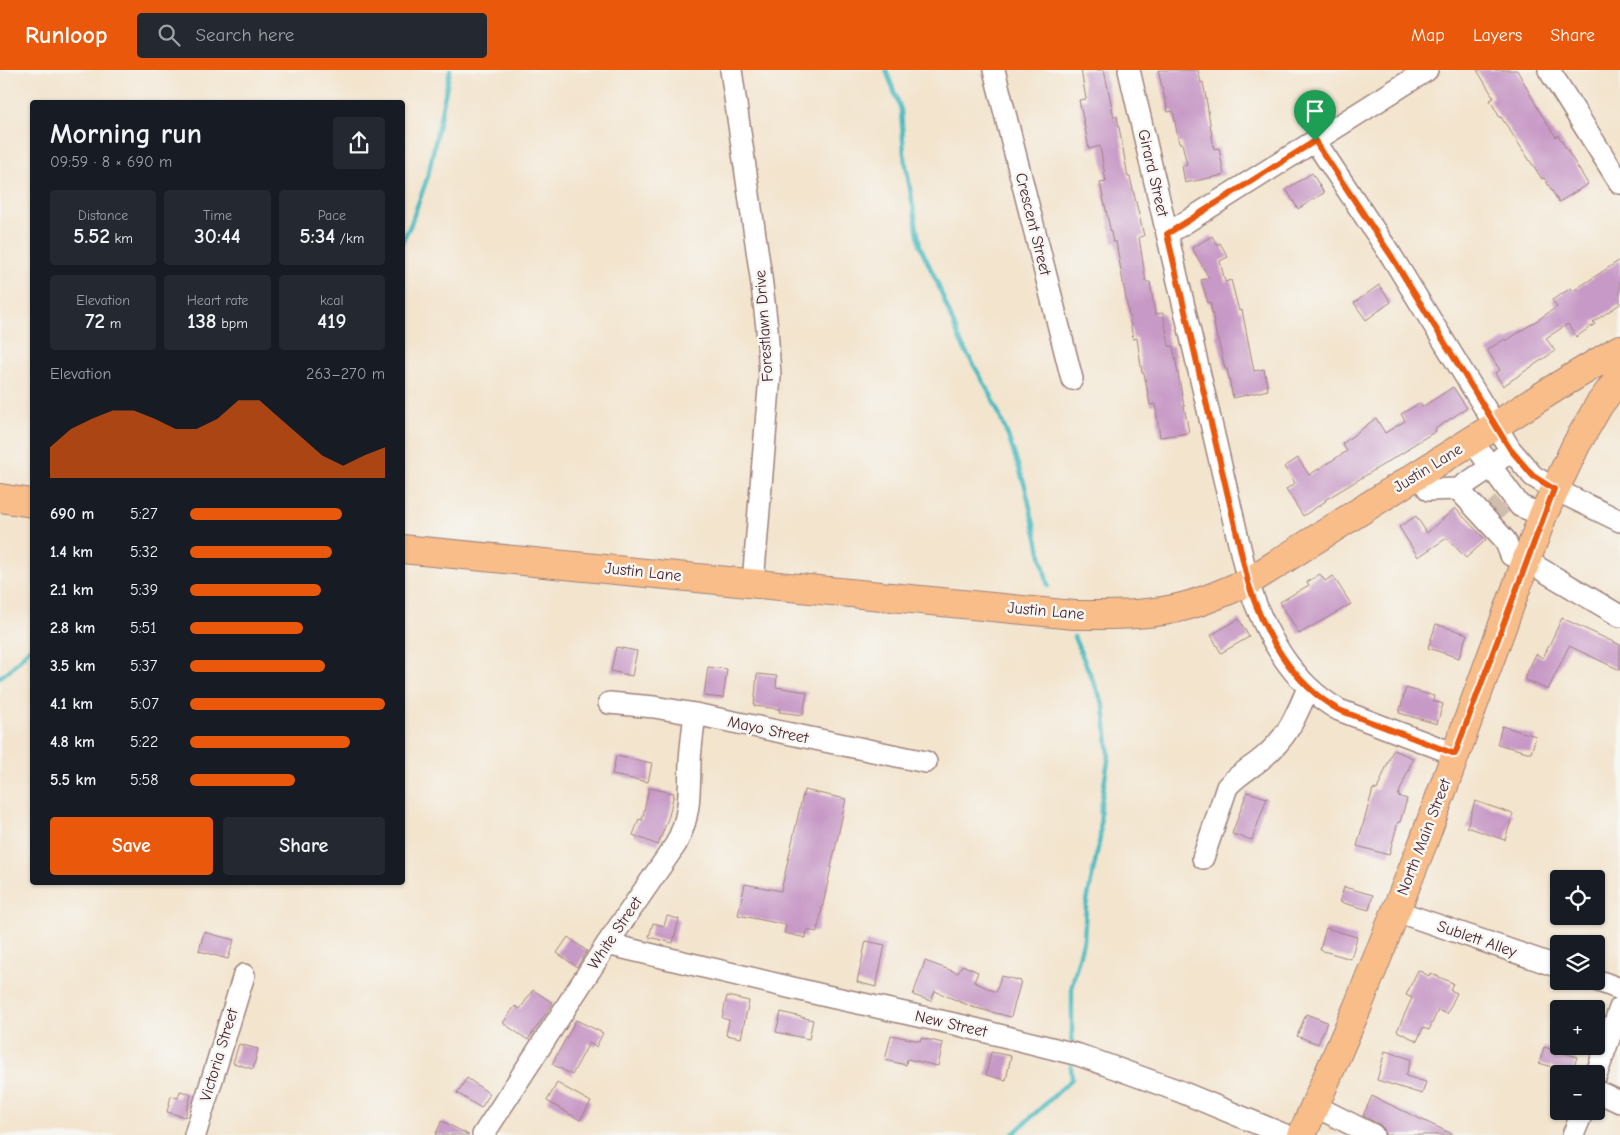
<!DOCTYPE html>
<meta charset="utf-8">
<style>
body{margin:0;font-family:"Comic Neue",sans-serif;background:#242831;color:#f1f3f6;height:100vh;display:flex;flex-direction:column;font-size:19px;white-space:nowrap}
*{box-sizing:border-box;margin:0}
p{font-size:16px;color:#9ea1a6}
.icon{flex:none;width:28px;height:28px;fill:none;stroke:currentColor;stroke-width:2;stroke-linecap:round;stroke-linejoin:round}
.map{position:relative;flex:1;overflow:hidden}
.drawer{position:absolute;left:30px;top:30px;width:375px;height:785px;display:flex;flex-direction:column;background:#171b24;border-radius:5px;box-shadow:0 1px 4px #0004}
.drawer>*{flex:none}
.fabs{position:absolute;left:1550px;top:800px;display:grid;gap:10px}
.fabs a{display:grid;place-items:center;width:55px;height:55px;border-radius:5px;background:#171b24;box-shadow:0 1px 4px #0004;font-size:25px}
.pin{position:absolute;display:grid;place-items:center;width:42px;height:42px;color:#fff;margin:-51px -21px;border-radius:50% 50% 50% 0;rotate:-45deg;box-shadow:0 0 5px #0007}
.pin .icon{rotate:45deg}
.round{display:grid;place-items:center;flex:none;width:52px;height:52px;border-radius:5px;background:#242831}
.head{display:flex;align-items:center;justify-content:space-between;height:85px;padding:0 20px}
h1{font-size:28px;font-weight:600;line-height:38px}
.stats{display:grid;grid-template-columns:repeat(3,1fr);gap:8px;height:85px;padding:5px 20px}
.stats div{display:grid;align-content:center;border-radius:5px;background:#242831;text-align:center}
.stats b{font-size:21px;font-weight:600}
.stats small{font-size:14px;font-weight:400}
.stats p{font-size:14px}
.chart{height:140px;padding:10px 20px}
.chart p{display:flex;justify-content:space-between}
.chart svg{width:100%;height:90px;margin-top:5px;fill:#ea580c;opacity:.7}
.button{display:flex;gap:10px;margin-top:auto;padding:10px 20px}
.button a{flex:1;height:58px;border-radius:5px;background:#ea580c;color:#fff;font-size:20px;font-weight:600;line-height:58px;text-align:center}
.button a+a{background:#242831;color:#f1f3f6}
ul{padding:0 20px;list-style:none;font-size:16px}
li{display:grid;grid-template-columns:80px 60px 1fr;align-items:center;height:38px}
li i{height:12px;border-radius:6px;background:#ea580c}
header{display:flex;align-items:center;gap:30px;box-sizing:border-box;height:70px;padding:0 25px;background:#ea580c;color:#fff}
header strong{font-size:24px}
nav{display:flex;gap:28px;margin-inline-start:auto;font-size:18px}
.search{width:350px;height:45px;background:#242831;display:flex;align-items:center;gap:12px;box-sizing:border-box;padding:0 18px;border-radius:5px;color:#9ea1a6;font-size:19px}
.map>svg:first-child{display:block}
</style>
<header>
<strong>Runloop</strong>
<div class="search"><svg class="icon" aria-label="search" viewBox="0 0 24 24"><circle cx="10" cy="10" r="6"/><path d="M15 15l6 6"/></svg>Search here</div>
<nav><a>Map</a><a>Layers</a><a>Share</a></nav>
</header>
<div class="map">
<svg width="1620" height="1065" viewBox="0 0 1620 1065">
<rect width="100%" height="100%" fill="#f6f6f2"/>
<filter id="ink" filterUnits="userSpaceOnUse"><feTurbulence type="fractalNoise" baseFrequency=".02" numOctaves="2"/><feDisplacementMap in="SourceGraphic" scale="10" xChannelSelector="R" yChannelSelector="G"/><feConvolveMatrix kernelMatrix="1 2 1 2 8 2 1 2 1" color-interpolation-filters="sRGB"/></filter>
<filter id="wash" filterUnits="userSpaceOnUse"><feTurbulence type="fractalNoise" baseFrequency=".0096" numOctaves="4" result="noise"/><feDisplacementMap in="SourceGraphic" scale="20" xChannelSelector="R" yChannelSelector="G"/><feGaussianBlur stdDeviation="1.12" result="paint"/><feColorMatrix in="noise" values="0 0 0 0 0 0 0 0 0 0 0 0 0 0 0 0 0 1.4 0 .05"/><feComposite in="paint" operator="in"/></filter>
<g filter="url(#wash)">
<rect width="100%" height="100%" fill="#f3e4cd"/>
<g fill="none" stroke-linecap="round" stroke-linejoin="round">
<path stroke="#4cbbc1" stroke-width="4.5" d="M886,0L901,40L904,84L920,176L937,212L961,273L991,325L1008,366L1025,416L1048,516
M402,172L410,156L428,106L450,0
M0,607L10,600L32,576
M1072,971V915L1084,868L1086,836L1100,768L1101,733L1109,685L1104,636L1074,567
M1012,1065L1072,1009L1071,996"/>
</g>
<g id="blocks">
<path fill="#c799c6" d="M1081,0H1104L1114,47L1117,46L1128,107H1130L1144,166L1139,167L1146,212H1150L1155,244L1163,243L1169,276H1173L1189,363L1160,367L1155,334L1150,335L1144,303H1142L1137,268L1133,269L1116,172H1113L1100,113L1106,112L1100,76L1089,79L1084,53L1079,30L1086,29Z
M1158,0H1198L1201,13L1203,12L1207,34L1214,79L1219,78L1224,105L1185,113L1182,96L1187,95L1182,73H1179L1173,41L1168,42Z
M1477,0H1517L1541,44L1556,67L1558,65L1588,114L1559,132L1544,108L1542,109L1501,47L1500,48L1490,30L1494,28Z
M1312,103L1324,123L1298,139L1286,119Z
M1212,166L1217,175L1220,173L1228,187L1220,191L1225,212L1231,210L1239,241L1242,240L1254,301L1264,299L1268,320L1233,328L1227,299H1225L1218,269H1217L1210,232L1208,233L1201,210L1209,208L1192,178Z
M1620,190V234L1593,252L1595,254L1576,267L1568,254L1546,268L1555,281L1503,316L1495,303L1500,300L1487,280L1505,269L1506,271L1557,237L1552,230L1571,218L1573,221Z
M1379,215L1391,232L1366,250L1354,233Z
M1453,317L1467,338L1435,359L1436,361L1408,378L1409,379L1325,430L1326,431L1303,446L1286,419L1295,413L1284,397L1298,388L1309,405L1347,381L1342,374L1376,348L1385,363L1405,351L1401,344L1420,333L1422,337Z
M1455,438L1486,470L1466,488L1447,468L1418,487L1399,457L1416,446L1427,463Z
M1320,504L1325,511L1333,506L1351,534L1299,564L1280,532L1309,515L1307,512Z
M1562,548L1620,575V600L1569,576L1548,620L1524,609L1536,584L1543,588Z
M1239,549L1249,567L1221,583L1211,565Z
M1436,554L1467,564L1459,588L1428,578Z
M616,577L637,581L632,606L611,601Z
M708,597L727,599L723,628L704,626Z
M757,604L777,606L776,617L807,622L803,645L779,642L780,639L754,636Z
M1406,618L1434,626L1433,631L1443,634L1437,654L1399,643Z
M1502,656L1536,666L1531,683L1497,674Z
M1393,680L1413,688L1398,726L1407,729L1400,752H1398L1389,785L1357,776L1373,719L1377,720Z
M616,686L652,693L648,712L612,705Z
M649,718L674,723L669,746L658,775L633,765L639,749L642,750Z
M804,720L846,729L817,862L807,860L806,868L784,863L786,855L738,845L745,814L781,821Z
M1247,722L1267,728L1252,770L1232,764Z
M1475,731L1513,744L1505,770L1467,757Z
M1344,817L1373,825L1369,840L1340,832Z
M667,846L679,849L673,873L649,867L653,853L664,856Z
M1326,858L1357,867L1351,889L1320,880Z
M204,862L234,870L228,889L199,881Z
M568,867L587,881L577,897L557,883Z
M866,871L885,875L876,917L857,912Z
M925,891L958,903L962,895L978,902L974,912L996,922L1001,906L1021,911L1011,947L972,937L935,921L931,931L913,925Z
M1418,900L1429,906L1430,903L1453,913L1450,920L1457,923L1447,944L1438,940L1429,960L1423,958L1417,971L1397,961L1412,928L1406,925Z
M533,920L553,933L528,970L503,953L515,936L520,939Z
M727,926L749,931L741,968L726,965L729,950L722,948Z
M781,942L813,950L809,969L776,962Z
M1306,944L1327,952L1318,974L1297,966Z
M576,950L603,963L596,977L589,973L572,1005L552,994Z
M891,965L920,971L921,968L943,973L938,996L907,989L906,995L885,990Z
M239,974L258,979L253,999L233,993Z
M1544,977L1577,987L1572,1003L1539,993Z
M1385,981L1411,989L1406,1006L1426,1012L1422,1024L1377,1010Z
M991,982L1011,986L1006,1010L986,1005Z
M467,1008L490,1024L481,1038L457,1023Z
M557,1013L591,1032L580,1050L547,1031Z
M180,1021L191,1024L185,1047L167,1042L171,1026L178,1028Z
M1372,1026L1454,1065H1385L1384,1059L1379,1054L1363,1046Z
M442,1051L469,1065H435Z"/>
</g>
</g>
<g filter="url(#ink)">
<use href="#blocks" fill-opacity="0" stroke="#9e827c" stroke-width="1"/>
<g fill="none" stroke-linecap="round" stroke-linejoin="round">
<path stroke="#d1bdad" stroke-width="21" stroke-dasharray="21 11" stroke-linecap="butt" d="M1490,445L1502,434"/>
<defs>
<path id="minor" d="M731,0L761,207L767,258L770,306L753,513
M994,0L1072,309
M1129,0L1248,512C1263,561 1292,614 1339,640L1455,684
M1549,0L1620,113
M1315,71L1392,187L1510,379L1533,406L1554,419L1620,451
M1167,164L1427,0
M1472,371L1520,436L1543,445
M1417,404L1429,420L1458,419L1505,470L1511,485L1527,491L1620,546
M1458,419L1491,397L1502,387
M609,633L654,637L695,644L926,692
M1203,788L1227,717C1238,704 1253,697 1265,686C1289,665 1296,646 1308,618
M1396,841L1559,897
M607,874L822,925L959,955L1079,985L1179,1021L1285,1065
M1596,910L1620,919
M1596,1005L1620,938
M1596,1021L1620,1032
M1315,1036L1373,1065
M195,1065L244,905
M483,1065L607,874L676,774C691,745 689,723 690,691C691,675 693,660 695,644
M1573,1065L1583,1041"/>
<path id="major" d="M0,428L32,433
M402,479L1074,545C1111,545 1151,546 1186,536C1208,530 1227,521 1248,512L1558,316L1620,279
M1302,1065L1358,936L1423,773L1543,445L1576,375L1599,335L1620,307"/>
</defs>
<use href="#minor" stroke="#9e827c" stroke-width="24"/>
<use href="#major" stroke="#9e827c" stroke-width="30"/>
<use href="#minor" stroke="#fff" stroke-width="21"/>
<use href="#major" stroke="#f8bd89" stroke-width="28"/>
</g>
</g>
<g fill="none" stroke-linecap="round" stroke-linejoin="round" filter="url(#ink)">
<defs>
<path id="route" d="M1315,71L1392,187L1510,379L1533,406L1554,419L1455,684L1339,640C1292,614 1263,562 1248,512L1167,164Z"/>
</defs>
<use href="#route" stroke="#fff" stroke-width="10"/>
<use href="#route" stroke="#ea580c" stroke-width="6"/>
</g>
<g text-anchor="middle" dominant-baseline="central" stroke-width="5" stroke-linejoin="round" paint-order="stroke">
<g font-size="16" fill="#4a1f2b" stroke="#f6f6f2">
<text transform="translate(1153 103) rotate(77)">Girard Street</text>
<text transform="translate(1033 154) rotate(76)">Crescent Street</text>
<text transform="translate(764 256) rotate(-94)">Forestlawn Drive</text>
<text transform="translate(1428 398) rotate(-32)">Justin Lane</text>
<text transform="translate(643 502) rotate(6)">Justin Lane</text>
<text transform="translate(1046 541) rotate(5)">Justin Lane</text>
<text transform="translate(768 660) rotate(12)">Mayo Street</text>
<text transform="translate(1424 767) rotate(-69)">North Main Street</text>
<text transform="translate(615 863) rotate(-56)">White Street</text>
<text transform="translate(1477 869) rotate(19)">Sublett Alley</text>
<text transform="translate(951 954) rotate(13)">New Street</text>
<text transform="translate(219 985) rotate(-73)">Victoria Street</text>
</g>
</g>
</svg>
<div class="fabs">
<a><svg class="icon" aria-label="locate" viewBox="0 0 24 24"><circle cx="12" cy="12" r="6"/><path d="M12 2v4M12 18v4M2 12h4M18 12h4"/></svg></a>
<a><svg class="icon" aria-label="layers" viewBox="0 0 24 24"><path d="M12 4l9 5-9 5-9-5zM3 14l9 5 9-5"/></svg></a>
<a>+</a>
<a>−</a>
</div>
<div class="pin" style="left:1315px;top:71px;background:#1e9e55"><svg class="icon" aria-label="arrive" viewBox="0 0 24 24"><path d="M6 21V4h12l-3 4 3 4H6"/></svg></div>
<section class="drawer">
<div class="head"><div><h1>Morning run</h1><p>09:59 · 8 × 690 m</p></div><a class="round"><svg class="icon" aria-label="share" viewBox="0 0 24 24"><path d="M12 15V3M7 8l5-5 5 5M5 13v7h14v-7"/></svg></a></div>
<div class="stats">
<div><p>Distance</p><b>5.52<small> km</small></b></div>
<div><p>Time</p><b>30:44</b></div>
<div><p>Pace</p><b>5:34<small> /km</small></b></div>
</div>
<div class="stats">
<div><p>Elevation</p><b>72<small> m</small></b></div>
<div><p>Heart rate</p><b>138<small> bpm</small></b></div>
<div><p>kcal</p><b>419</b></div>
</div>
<div class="chart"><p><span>Elevation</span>263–270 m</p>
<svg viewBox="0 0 160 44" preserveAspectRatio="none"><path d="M0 44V29L10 20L20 15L30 11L40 11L50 15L60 20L70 20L80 15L90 6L100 6L110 15L120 24L130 33L140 38L150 33L160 29V44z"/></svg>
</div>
<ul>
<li><b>690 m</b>5:27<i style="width:78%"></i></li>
<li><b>1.4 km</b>5:32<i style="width:73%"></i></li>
<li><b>2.1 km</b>5:39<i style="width:67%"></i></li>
<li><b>2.8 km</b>5:51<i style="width:58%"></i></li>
<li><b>3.5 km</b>5:37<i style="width:69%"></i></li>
<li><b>4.1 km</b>5:07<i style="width:100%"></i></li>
<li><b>4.8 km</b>5:22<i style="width:82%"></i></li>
<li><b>5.5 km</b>5:58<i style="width:54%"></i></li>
</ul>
<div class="button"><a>Save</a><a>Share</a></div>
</section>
</div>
